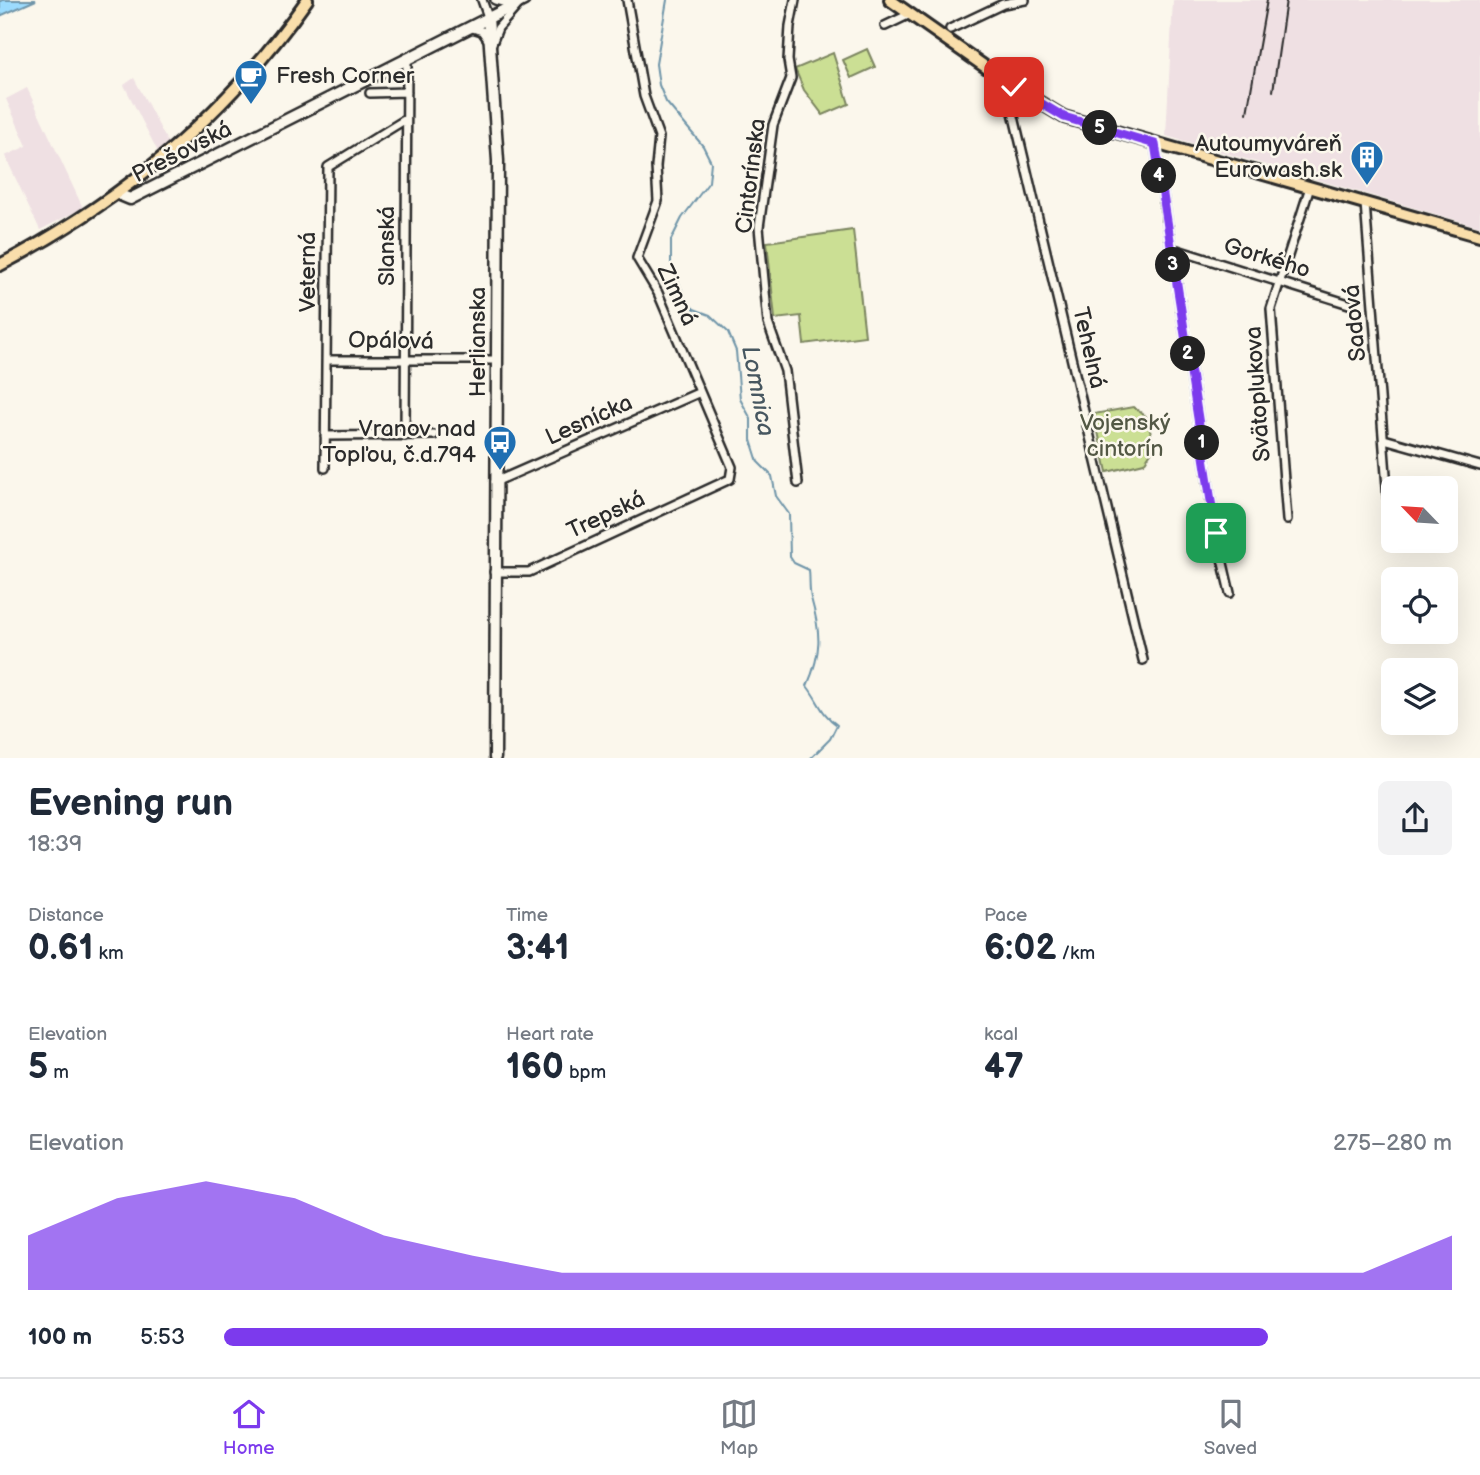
<!DOCTYPE html>
<meta charset="utf-8">
<style>
body{margin:0;font-family:"Balsamiq Sans",sans-serif;background:#f2f2f3;color:#1f2937;height:100vh;display:flex;flex-direction:column;font-size:26px;white-space:nowrap}
*{box-sizing:border-box;margin:0}
p{font-size:23px;color:#747a83}
.icon{flex:none;width:38px;height:38px;fill:none;stroke:currentColor;stroke-width:2;stroke-linecap:round;stroke-linejoin:round}
.map{position:relative;height:758px;overflow:hidden}
.details{display:flex;flex-direction:column;background:#fff;flex:1}
.details>*{flex:none}
.needle{width:46px;rotate:295deg}
.controls{position:absolute;left:1381px;top:476px;display:grid;gap:14px}
.controls a{display:grid;place-items:center;width:77px;height:77px;border-radius:10px;background:#fff;box-shadow:0 7px 28px #0002;font-size:35px}
.pin{position:absolute;display:grid;place-items:center;width:60px;height:60px;color:#fff;margin:-30px;border-radius:14px;box-shadow:0 4px 10px #0006}
.km{position:absolute;width:35px;height:35px;margin:-18px;border-radius:50%;background:#222;color:#fff;font-size:19px;line-height:35px;text-align:center}
.round{display:grid;place-items:center;flex:none;width:74px;height:74px;border-radius:10px;background:#f2f2f3}
.head{display:flex;align-items:center;justify-content:space-between;height:119px;padding:0 28px}
h1{font-size:38px;font-weight:700;line-height:52px}
.metrics{display:grid;grid-template-columns:repeat(3,1fr);gap:10px;height:119px;padding:7px 28px}
.metrics div{display:grid;align-content:center}
.metrics b{font-size:35px;font-weight:700}
.metrics small{font-size:19px;font-weight:400}
.metrics p{font-size:19px}
.chart{height:196px;padding:14px 28px}
.chart p{display:flex;justify-content:space-between}
.chart svg{width:100%;height:126px;margin-top:7px;fill:#7c3aed;opacity:.7}
ul{padding:0 28px;list-style:none;font-size:23px}
li{display:grid;grid-template-columns:112px 84px 1fr;align-items:center;height:52px}
li i{height:18px;border-radius:9px;background:#7c3aed}
.tabs{display:flex;justify-content:space-around;align-items:center;height:98px;border-top:2px solid #e0e1e3;background:#fff;font-size:19px;color:#747a83}
.tabs a{display:grid;justify-items:center;gap:4px}
.tabs .current{color:#7c3aed}
.map>svg:first-child{display:block}
</style>
<div class="map">
<svg width="1480" height="758" viewBox="0 0 1480 758">
<rect width="100%" height="100%" fill="#fbf7ec"/>
<filter id="ink" filterUnits="userSpaceOnUse"><feTurbulence type="fractalNoise" baseFrequency=".0143" numOctaves="2"/><feDisplacementMap in="SourceGraphic" scale="14" xChannelSelector="R" yChannelSelector="G"/><feConvolveMatrix kernelMatrix="1 2 1 2 8 2 1 2 1" color-interpolation-filters="sRGB"/></filter>
<g filter="url(#ink)">
<path fill="#efe0e3" d="M1173,0H1480V227L1166,136Z
M134,78L168,143L159,154L124,85Z
M27,88L83,208L40,230L5,156L27,146L6,99Z"/>
<path fill="#cbdf94" stroke="#7b8560" stroke-width="2" d="M867,49L875,67L851,78L843,60Z
M833,53L849,104L823,115L804,90L795,69Z
M853,230L865,336L804,344L801,316L775,319L767,242Z
M1133,407L1147,417L1154,448L1144,463L1107,472L1094,414Z"/>
<path fill="#9cdbfd" stroke="#6f95a9" stroke-width="2" d="M3,0H36L0,16V1Z"/>
<g fill="none" stroke-linecap="round" stroke-linejoin="round">
<path stroke="#6f95a9" stroke-width="2" d="M667,0L656,64L659,85L666,102L703,146L711,162L709,182L682,218L671,240V264L686,300L694,309L710,315L728,332L736,351L740,399L751,419V440L758,462L772,476L776,496L789,514L790,557L794,563L809,570C810,579 809,590 811,598C821,633 822,652 807,686C819,701 821,714 837,725L830,739L811,758"/>
<defs>
<path id="street" d="M482,0L488,17
M495,0L515,5
M795,0L790,26L788,60L791,78L773,125L759,227L768,323L785,371L798,483
M885,26L910,14
M469,27L482,31L489,41
M950,29L1003,4L1025,0
M491,46L498,28L519,4
M1014,87L1011,104L1143,660
M370,93L407,92
M1155,144L1216,533L1230,593
M1365,203L1389,513
M1171,248L1352,305
M327,360H497
M325,436L434,435
M405,436L407,58
M1384,439L1480,466
M325,468L328,167L406,119
M495,482L698,393
M1287,520L1271,309L1310,187
M494,572H529L730,479L732,467L658,293L637,258L658,201L656,167L659,137L644,96L627,0"/>
<path id="secondary" d="M488,17L498,161L495,758
M118,194L130,199L524,0"/>
<path id="primary" d="M890,0L1014,87L1064,117L1480,236
M0,265C123,201 227,114 307,0"/>
</defs>
<use href="#street" stroke="#2b2b2b" stroke-width="12"/>
<use href="#secondary" stroke="#2b2b2b" stroke-width="15"/>
<use href="#primary" stroke="#2b2b2b" stroke-width="16"/>
<use href="#street" stroke="#fbf7ec" stroke-width="7"/>
<use href="#secondary" stroke="#fbf7ec" stroke-width="10"/>
<use href="#primary" stroke="#f9deab" stroke-width="10"/>
<path stroke="#2b2b2b" stroke-width="2" d="M1273,91L1286,0
M1247,113L1267,0"/>
</g>
</g>
<g fill="none" stroke-linecap="round" stroke-linejoin="round" filter="url(#ink)">
<defs>
<path id="route" d="M1014,87L1064,117L1155,144L1216,533"/>
</defs>
<use href="#route" stroke="#fff" stroke-width="14"/>
<use href="#route" stroke="#7c3aed" stroke-width="9"/>
</g>
<defs>
<symbol id="cafe-pin" viewBox="-11 -11 22 30"><path d="M0 17L-7.5 6A9.5 9.5 0 1 1 7.5 6Z" fill="#1f6fb2" stroke="#fbf7ec"/><path d="M-5.5-4.5H6V0H3Q3 3.5 0 3.5H-2.5Q-5.5 3.5-5.5 0ZM3-3.2v2h1.7v-2ZM-6 4.5H4V6H-6Z" fill="#fff"/></symbol>
<symbol id="building-pin" viewBox="-11 -11 22 30"><path d="M0 17L-7.5 6A9.5 9.5 0 1 1 7.5 6Z" fill="#1f6fb2" stroke="#fbf7ec"/><path d="M-4-6H4V6H1V3H-1V6H-4ZM-2.5-4.3h1.7v1.8h-1.7ZM.8-4.3h1.7v1.8H.8ZM-2.5-1h1.7V.8h-1.7ZM.8-1h1.7V.8H.8Z" fill="#fff"/></symbol>
<symbol id="bus-pin" viewBox="-11 -11 22 30"><path d="M0 17L-7.5 6A9.5 9.5 0 1 1 7.5 6Z" fill="#1f6fb2" stroke="#fbf7ec"/><path d="M-5-6H5V4H4V6H2V4H-2V6H-4V4H-5ZM-3.5-4V0h7V-4ZM-3.5 1.2v1.5H-2V1.2ZM2 1.2v1.5H3.5V1.2Z" fill="#fff"/></symbol>
</defs>
<g fill-rule="evenodd">
<use href="#cafe-pin" x="232" y="57" width="38" height="52"/>
<use href="#building-pin" x="1348" y="138" width="38" height="52"/>
<use href="#bus-pin" x="481" y="423" width="38" height="52"/>
</g>
<g text-anchor="middle" dominant-baseline="central" stroke-width="5" stroke-linejoin="round" paint-order="stroke">
<g font-size="23" fill="#2b2b2b" stroke="#fbf7ec" text-anchor="end">
<text x="276" y="76" text-anchor="start">Fresh Corner</text>
<text x="1342" y="144">Autoumyváreň<tspan x="1342" dy="26">Eurowash.sk</tspan></text>
<text x="476" y="429">Vranov nad<tspan x="476" dy="26">Topľou, č.d.794</tspan></text>
</g>
<g font-size="23" fill="#2b2b2b" stroke="#fbf7ec">
<text transform="translate(182 152) rotate(-27)">Prešovská</text>
<text transform="translate(751 176) rotate(-83)">Cintorínska</text>
<text transform="translate(387 246) rotate(-90)">Slanská</text>
<text transform="translate(1267 258) rotate(17)">Gorkého</text>
<text transform="translate(308 272) rotate(-90)">Veterná</text>
<text transform="translate(677 295) rotate(65)">Zimná</text>
<text transform="translate(1355 323) rotate(-95)">Sadová</text>
<text transform="translate(391 341) rotate(1)">Opálová</text>
<text transform="translate(478 342) rotate(-90)">Herlianska</text>
<text transform="translate(1089 348) rotate(77)">Tehelná</text>
<text transform="translate(1258 394) rotate(-94)">Svätoplukova</text>
<text transform="translate(589 420) rotate(-24)">Lesnícka</text>
<text transform="translate(606 515) rotate(-25)">Trepská</text>
</g>
<g font-size="23" fill="#535845" stroke="#fbf7ec">
<text x="1125" y="423">Vojenský<tspan x="1125" dy="26">cintorín</tspan></text>
</g>
<g font-size="24" font-style="italic" fill="#475760" stroke="#fbf7ec">
<text transform="translate(758 391) rotate(79)">Lomnica</text>
</g>
</g>
</svg>
<div class="controls">
<a><svg class="needle" viewBox="-14 -14 28 28"><path d="M0-13l5 13h-10z" fill="#e53935"/><path d="M0 13l5-13h-10z" fill="#747a83"/></svg></a>
<a><svg class="icon" aria-label="locate" viewBox="0 0 24 24"><circle cx="12" cy="12" r="6"/><path d="M12 2v4M12 18v4M2 12h4M18 12h4"/></svg></a>
<a><svg class="icon" aria-label="layers" viewBox="0 0 24 24"><path d="M12 4l9 5-9 5-9-5zM3 14l9 5 9-5"/></svg></a>
</div>
<div class="pin" style="left:1216px;top:533px;background:#1e9e55"><svg class="icon" aria-label="arrive" viewBox="0 0 24 24"><path d="M6 21V4h12l-3 4 3 4H6"/></svg></div>
<div class="pin" style="left:1014px;top:87px;background:#d93025"><svg class="icon" aria-label="check" viewBox="0 0 24 24"><path d="M5 12l5 5 9-10"/></svg></div>
<b class="km" style="left:1202px;top:443px">1</b>
<b class="km" style="left:1188px;top:354px">2</b>
<b class="km" style="left:1173px;top:265px">3</b>
<b class="km" style="left:1159px;top:176px">4</b>
<b class="km" style="left:1100px;top:128px">5</b>
</div>
<section class="details">
<div class="head"><div><h1>Evening run</h1><p>18:39</p></div><a class="round"><svg class="icon" aria-label="share" viewBox="0 0 24 24"><path d="M12 15V3M7 8l5-5 5 5M5 13v7h14v-7"/></svg></a></div>
<div class="metrics">
<div><p>Distance</p><b>0.61<small> km</small></b></div>
<div><p>Time</p><b>3:41</b></div>
<div><p>Pace</p><b>6:02<small> /km</small></b></div>
</div>
<div class="metrics">
<div><p>Elevation</p><b>5<small> m</small></b></div>
<div><p>Heart rate</p><b>160<small> bpm</small></b></div>
<div><p>kcal</p><b>47</b></div>
</div>
<div class="chart"><p><span>Elevation</span>275–280 m</p>
<svg viewBox="0 0 160 44" preserveAspectRatio="none"><path d="M0 44V25L10 12L20 6L30 12L40 25L50 32L60 38L70 38L80 38L90 38L100 38L110 38L120 38L130 38L140 38L150 38L160 25V44z"/></svg>
</div>
<ul>
<li><b>100 m</b>5:53<i style="width:85%"></i></li>
</ul>
</section>
<nav class="tabs">
<a class="current"><svg class="icon" aria-label="home" viewBox="0 0 24 24"><path d="M3 11l9-7 9 7M6 9v11h12V9"/></svg>Home</a>
<a><svg class="icon" aria-label="map" viewBox="0 0 24 24"><path d="M3 6l6-2 6 2 6-2v14l-6 2-6-2-6 2zM9 4v14M15 6v14"/></svg>Map</a>
<a><svg class="icon" aria-label="saved" viewBox="0 0 24 24"><path d="M7 4h10v16l-5-4-5 4z"/></svg>Saved</a>
</nav>
